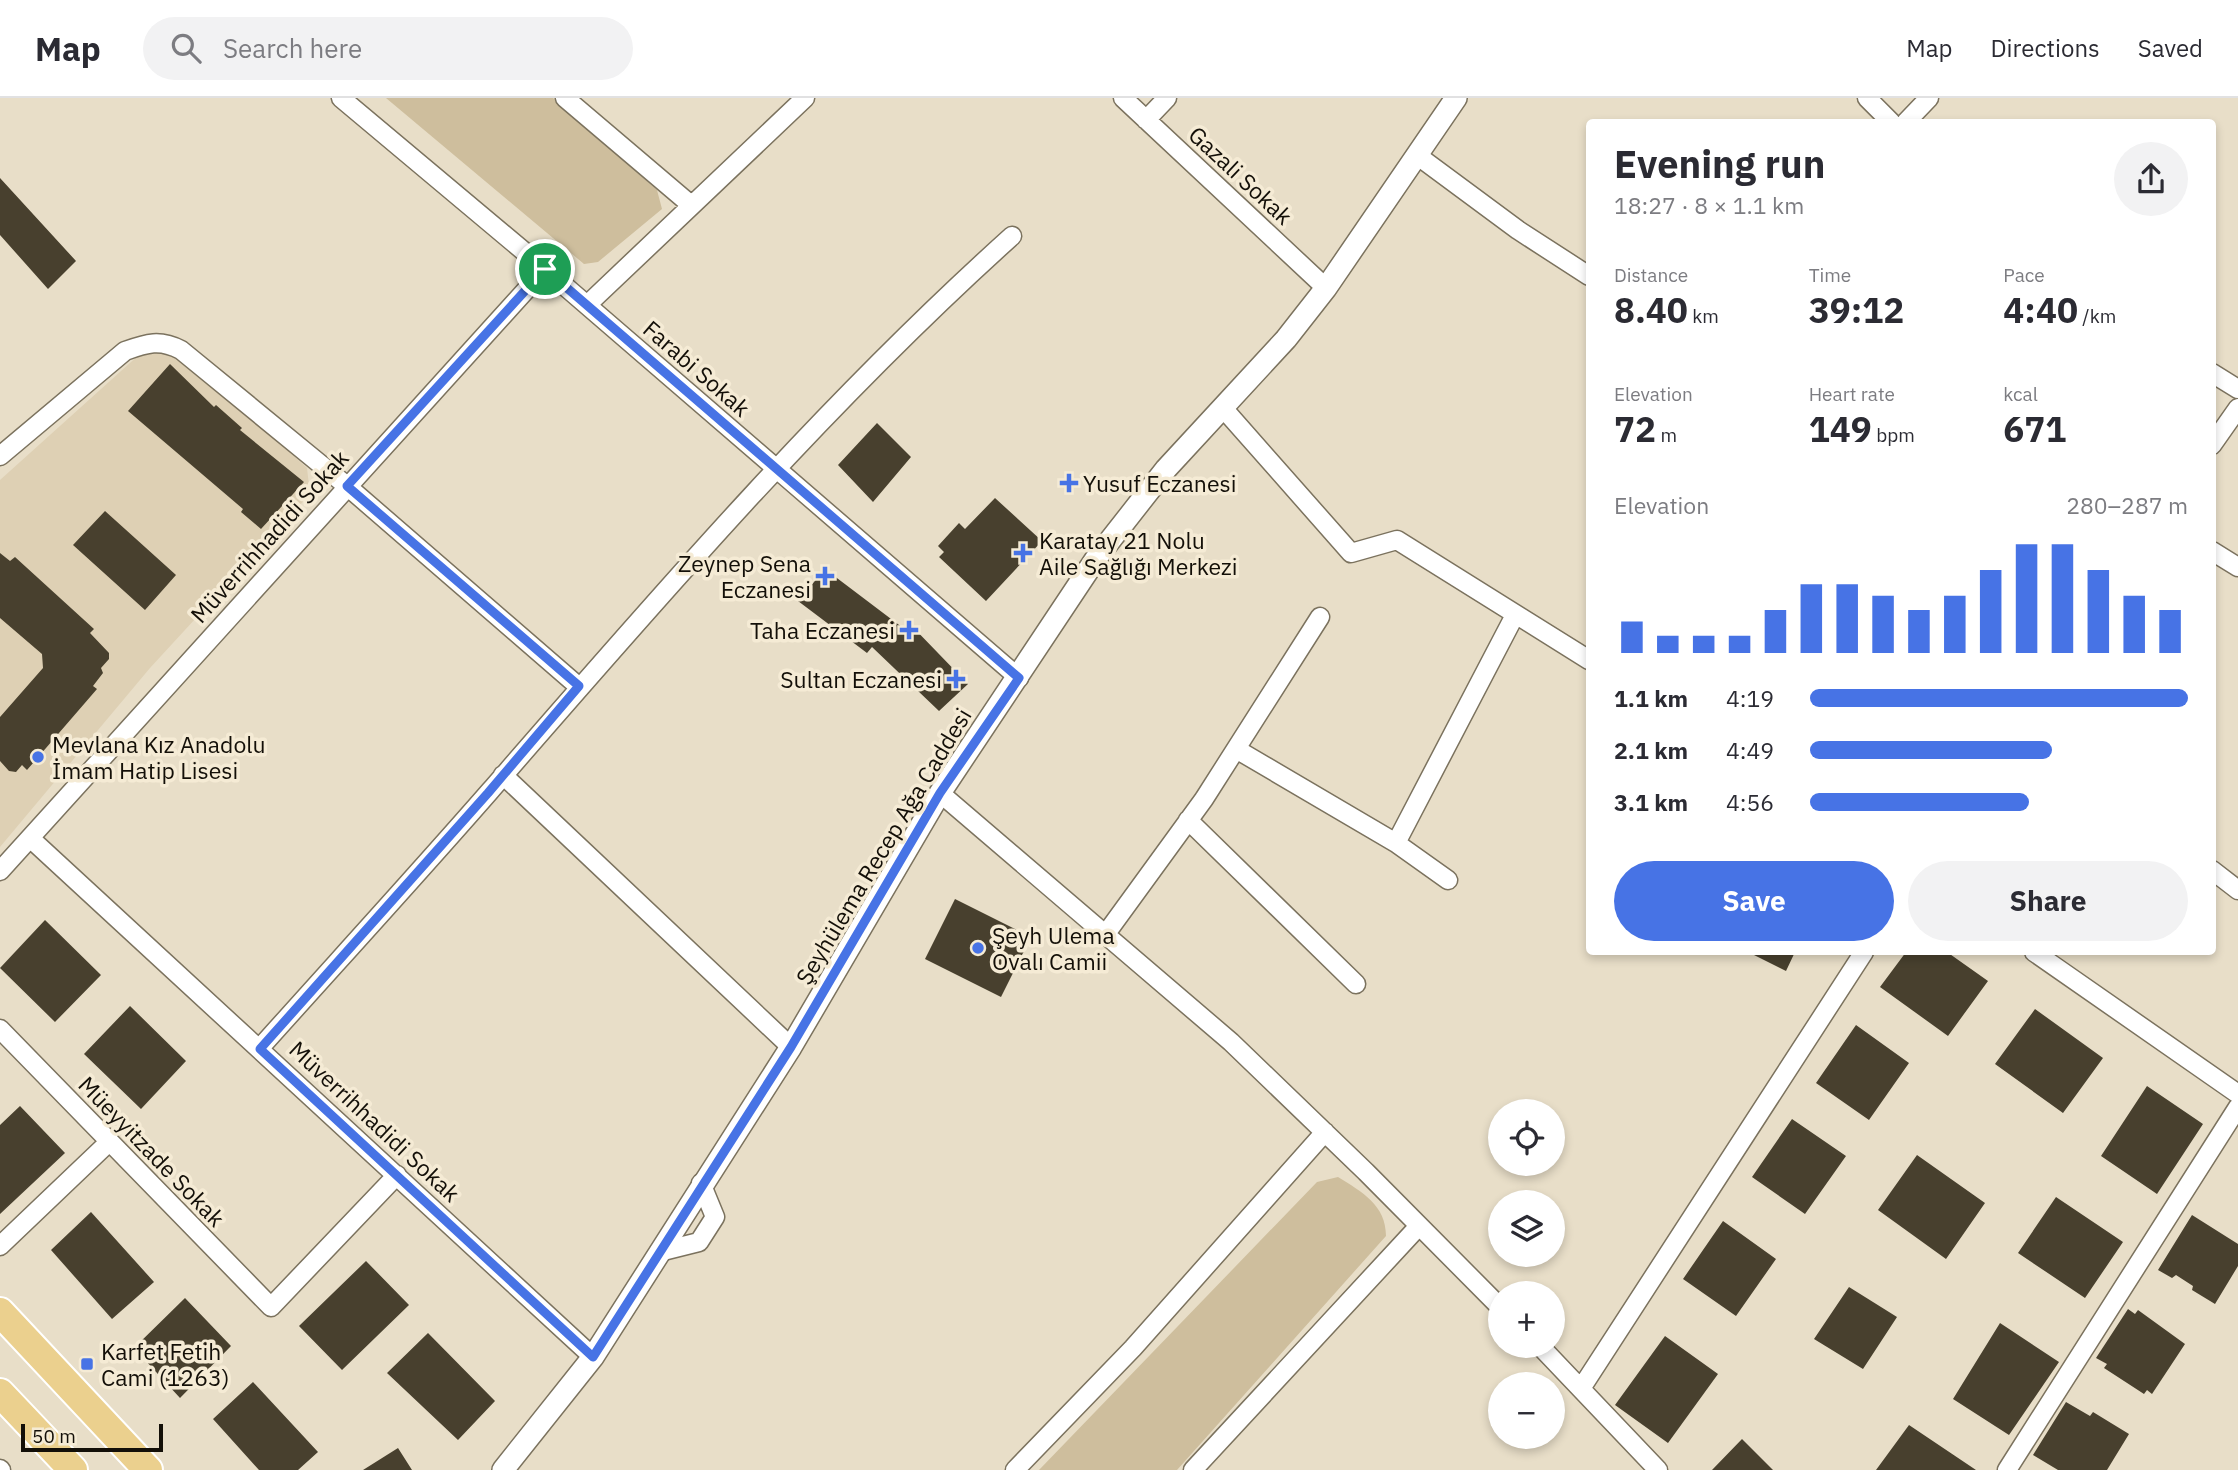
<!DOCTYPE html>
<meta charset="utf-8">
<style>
body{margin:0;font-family:"IBM Plex Sans",sans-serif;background:#f2f2f3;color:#2b2b33;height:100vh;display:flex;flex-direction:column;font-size:26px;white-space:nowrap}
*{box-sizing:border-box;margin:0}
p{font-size:23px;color:#7c7c81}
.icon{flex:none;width:38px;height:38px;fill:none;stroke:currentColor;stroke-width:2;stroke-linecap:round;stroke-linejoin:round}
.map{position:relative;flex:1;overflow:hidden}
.side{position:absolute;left:1586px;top:21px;width:630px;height:836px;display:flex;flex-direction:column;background:#fff;border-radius:7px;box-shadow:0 4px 10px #0003}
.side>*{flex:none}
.controls{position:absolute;left:1488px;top:1001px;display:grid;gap:14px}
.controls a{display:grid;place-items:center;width:77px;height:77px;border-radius:50%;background:#fff;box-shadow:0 4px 10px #0003;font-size:35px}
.scale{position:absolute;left:21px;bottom:18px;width:142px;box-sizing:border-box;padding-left:7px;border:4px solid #130f08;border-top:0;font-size:19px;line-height:24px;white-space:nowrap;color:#130f08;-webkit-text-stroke:5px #f5ebd5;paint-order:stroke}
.pin{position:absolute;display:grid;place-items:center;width:60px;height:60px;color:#fff;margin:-30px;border:4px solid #fff;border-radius:50%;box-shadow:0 2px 7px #0007}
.round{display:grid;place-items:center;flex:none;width:74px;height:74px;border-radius:37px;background:#f2f2f3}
.summary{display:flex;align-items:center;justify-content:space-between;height:119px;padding:0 28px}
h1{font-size:38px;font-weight:700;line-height:52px}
.stats{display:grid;grid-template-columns:repeat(3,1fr);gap:10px;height:119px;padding:7px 28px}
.stats div{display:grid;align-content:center}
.stats b{font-size:35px;font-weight:700}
.stats small{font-size:19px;font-weight:400}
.stats p{font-size:19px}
.chart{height:196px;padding:14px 28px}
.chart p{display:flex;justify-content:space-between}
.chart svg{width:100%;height:126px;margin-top:7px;stroke:#4773e5;stroke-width:6}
.cta{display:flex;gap:14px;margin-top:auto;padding:14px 28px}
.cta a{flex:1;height:80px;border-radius:42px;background:#4773e5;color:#fff;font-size:28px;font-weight:700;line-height:80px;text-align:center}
.cta a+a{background:#f2f2f3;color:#2b2b33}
ul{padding:0 28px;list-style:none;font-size:23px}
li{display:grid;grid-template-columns:112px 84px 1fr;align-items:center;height:52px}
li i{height:18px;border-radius:9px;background:#4773e5}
header{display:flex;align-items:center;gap:42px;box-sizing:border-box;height:98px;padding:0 35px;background:#fff;border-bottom:2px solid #e1e1e2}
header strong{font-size:33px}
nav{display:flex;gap:38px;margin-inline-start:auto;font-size:24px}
.search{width:490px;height:63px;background:#f2f2f3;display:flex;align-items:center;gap:18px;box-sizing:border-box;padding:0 24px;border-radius:38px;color:#7c7c81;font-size:26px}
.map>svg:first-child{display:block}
</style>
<header>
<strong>Map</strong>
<div class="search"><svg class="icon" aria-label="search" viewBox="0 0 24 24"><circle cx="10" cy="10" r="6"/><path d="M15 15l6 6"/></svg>Search here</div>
<nav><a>Map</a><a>Directions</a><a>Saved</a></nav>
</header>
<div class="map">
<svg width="2238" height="1372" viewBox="0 0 2238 1372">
<rect width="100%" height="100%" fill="#e8dec8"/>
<path fill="#ded0b4" d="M168,245L307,370L310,396L150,570L0,749V382L151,246Z"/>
<path fill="#cebe9d" d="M386,0H553L657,92L662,111L598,164L584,166Z
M1338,1079C1362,1094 1386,1107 1386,1138L1177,1372H1039L1317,1084Z"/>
<path fill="#48402e" d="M0,80L76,163L48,191L0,137Z
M170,266L214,309L216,307L242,330L240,332L304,384L261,431L241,414L243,411L128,313Z
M877,325L911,359L873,404L838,367Z
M995,400L1042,443L986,503L939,459L944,454L938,448L959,425L965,431Z
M105,413L176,477L145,512L73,447Z
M0,455L10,463L15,459L94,531L90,535L109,555V561L101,570L103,575L93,588L97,591L27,672L22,667L16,674L9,673L0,663V619L43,570L42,556L0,520Z
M825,471L903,530L908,524L968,586L939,613L872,549L867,555L798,503Z
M955,801L1031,839L1001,899L925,861Z
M45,822L101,877L55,924L0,870Z
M1748,854H1795L1786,873Z
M1906,854H1947L1988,883L1948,938L1880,889Z
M130,908L186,963L141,1011L84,956Z
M2035,911L2103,960L2063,1015L1995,966Z
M1856,927L1909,965L1869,1022L1816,985Z
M2147,988L2203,1026L2157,1096L2101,1058Z
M20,1008L65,1055L0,1116V1027Z
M1792,1021L1846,1058L1805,1116L1752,1079Z
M1917,1057L1985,1105L1946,1161L1878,1112Z
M2056,1099L2123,1144L2085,1200L2018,1155Z
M91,1114L154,1184L112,1221L51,1152Z
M2192,1117L2238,1146V1168L2215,1206L2192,1192L2193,1188L2176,1177L2172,1180L2158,1172Z
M1723,1123L1776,1161L1736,1218L1683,1181Z
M366,1163L409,1207L342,1272L299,1228Z
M1849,1189L1897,1219L1863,1271L1814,1241Z
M185,1200L231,1248L180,1300L134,1250Z
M2128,1211L2135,1216L2138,1212L2185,1246L2152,1296L2147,1292L2144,1296L2104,1270L2107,1266L2096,1260Z
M2000,1225L2059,1264L2009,1337L1953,1301Z
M428,1235L495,1303L458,1342L387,1275Z
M1665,1238L1718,1276L1668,1345L1615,1307Z
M253,1284L318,1354L298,1372H259L213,1321Z
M2066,1304L2090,1318L2093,1314L2129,1336L2107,1372H2058L2033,1357Z
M1909,1327L1976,1372H1876Z
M1742,1341L1773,1372H1712Z
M398,1350L412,1372H363Z"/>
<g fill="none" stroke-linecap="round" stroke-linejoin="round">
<defs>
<path id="minor" d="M341,0L545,171L1019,580
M565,0L691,107
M1123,0L1326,190
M1867,0L1891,24
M1146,22L1167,0
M1906,24L1929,0
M1418,58L1518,132L1589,178
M587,207L805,0
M2212,275L2238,291
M1223,310L1351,455L1397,442L1589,562
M2212,347L2238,310
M0,358L125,253C147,245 160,241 181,252L347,388L578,588
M2212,453L2238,469
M1236,651L1396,745L1448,782
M503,677L791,949
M940,695L1231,944L1366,1074L1500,1209
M1188,722L1356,886
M30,740L593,1259
M1396,745L1515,517
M2212,772L2238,792
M0,773L545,171
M1105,837L1204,701L1320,519
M2034,854L2238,996
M0,931L271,1209L397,1077
M259,951C336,865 414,780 490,693C656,502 823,308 1012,138
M0,1148L108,1045
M659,1154L699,1144L715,1119L701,1085
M1540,1248L1658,1372
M1582,1289L1864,854
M0,1371L1,1372
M1015,1372L1133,1250L1325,1034
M1193,1372L1418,1129
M2007,1372L2238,1009"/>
<path id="tertiary" d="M503,1372L593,1259L791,949L940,695L1097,459L1166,371L1286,241L1326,190L1456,0"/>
<path id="primary" d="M0,1214L148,1372
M0,1295L73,1372"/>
</defs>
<use href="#minor" stroke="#7b725e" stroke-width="21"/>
<use href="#tertiary" stroke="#7b725e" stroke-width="24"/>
<use href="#primary" stroke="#fff" stroke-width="32"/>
<use href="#minor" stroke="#fff" stroke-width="18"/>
<use href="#tertiary" stroke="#fff" stroke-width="21"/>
<use href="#primary" stroke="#ebd08e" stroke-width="28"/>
</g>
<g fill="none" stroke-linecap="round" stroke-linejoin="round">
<defs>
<path id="route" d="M545,171L1019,580L940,695L791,949L593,1259L260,951L488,695L579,588L347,388Z"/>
</defs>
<use href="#route" stroke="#fff" stroke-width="14"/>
<use href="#route" stroke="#4773e5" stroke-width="9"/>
</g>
<g fill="#4773e5" stroke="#f5ebd5" stroke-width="2.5">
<path d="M1065.5 374.5h7v7h7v7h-7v7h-7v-7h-7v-7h7z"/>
<path d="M1019.5 444.5h7v7h7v7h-7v7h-7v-7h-7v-7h7z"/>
<path d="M821.5 467.5h7v7h7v7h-7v7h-7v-7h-7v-7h7z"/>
<path d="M905.5 521.5h7v7h7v7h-7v7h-7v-7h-7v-7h7z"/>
<path d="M952.5 570.5h7v7h7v7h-7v7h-7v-7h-7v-7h7z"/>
<circle cx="38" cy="659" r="7"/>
<circle cx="978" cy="850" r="7"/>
<rect x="80" y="1259" width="14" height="14" rx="3.5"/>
</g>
<g text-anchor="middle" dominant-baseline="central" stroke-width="7" stroke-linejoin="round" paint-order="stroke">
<g font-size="23" fill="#130f08" stroke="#f5ebd5">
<text transform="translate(1241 77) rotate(43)">Gazali Sokak</text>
<text transform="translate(697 270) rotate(41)">Farabi Sokak</text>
<text transform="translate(269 438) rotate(-48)">Müverrihhadidi Sokak</text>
<text transform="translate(883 748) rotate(-59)">Şeyhülema Recep Ağa Caddesi</text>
<text transform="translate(375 1023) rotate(43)">Müverrihhadidi Sokak</text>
<text transform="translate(152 1053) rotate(46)">Müeyyitzade Sokak</text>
</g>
<g font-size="23" fill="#130f08" stroke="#f5ebd5" text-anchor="start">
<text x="1083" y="385">Yusuf Eczanesi</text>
<text x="1039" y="442">Karatay 21 Nolu<tspan x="1039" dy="26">Aile Sağlığı Merkezi</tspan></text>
<text x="811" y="465" text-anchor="end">Zeynep Sena<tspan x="811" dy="26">Eczanesi</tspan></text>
<text x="895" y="532" text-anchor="end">Taha Eczanesi</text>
<text x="942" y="581" text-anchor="end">Sultan Eczanesi</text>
<text x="52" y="646">Mevlana Kız Anadolu<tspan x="52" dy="26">İmam Hatip Lisesi</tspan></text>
<text x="992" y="837">Şeyh Ulema<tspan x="992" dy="26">Ovalı Camii</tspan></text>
<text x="101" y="1253">Karfet Fetih<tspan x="101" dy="26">Cami (1263)</tspan></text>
</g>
</g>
</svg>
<div class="controls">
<a><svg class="icon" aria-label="locate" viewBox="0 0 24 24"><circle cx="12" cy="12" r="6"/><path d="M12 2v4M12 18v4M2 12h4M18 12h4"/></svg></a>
<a><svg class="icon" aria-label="layers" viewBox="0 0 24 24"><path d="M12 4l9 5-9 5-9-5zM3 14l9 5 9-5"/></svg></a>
<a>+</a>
<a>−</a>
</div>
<div class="scale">50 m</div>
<div class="pin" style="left:545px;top:171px;background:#1e9e55"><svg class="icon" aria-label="arrive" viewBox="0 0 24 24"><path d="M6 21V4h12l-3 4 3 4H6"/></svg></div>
<section class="side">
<div class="summary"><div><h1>Evening run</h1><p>18:27 · 8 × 1.1 km</p></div><a class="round"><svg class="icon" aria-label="share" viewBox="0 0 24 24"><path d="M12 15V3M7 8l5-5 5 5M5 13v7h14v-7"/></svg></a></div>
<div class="stats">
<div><p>Distance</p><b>8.40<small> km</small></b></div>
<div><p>Time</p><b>39:12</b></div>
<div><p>Pace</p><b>4:40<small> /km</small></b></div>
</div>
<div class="stats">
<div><p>Elevation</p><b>72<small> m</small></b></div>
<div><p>Heart rate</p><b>149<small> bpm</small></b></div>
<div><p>kcal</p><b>671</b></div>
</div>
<div class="chart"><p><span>Elevation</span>280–287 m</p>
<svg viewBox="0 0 160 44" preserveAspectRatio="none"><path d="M5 44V33M15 44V38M25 44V38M35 44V38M45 44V29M55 44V20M65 44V20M75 44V24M85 44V29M95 44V24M105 44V15M115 44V6M125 44V6M135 44V15M145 44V24M155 44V29"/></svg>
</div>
<ul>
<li><b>1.1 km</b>4:19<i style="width:100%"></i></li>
<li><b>2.1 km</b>4:49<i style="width:64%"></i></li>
<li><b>3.1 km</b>4:56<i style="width:58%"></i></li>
</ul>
<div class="cta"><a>Save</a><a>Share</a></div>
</section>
</div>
